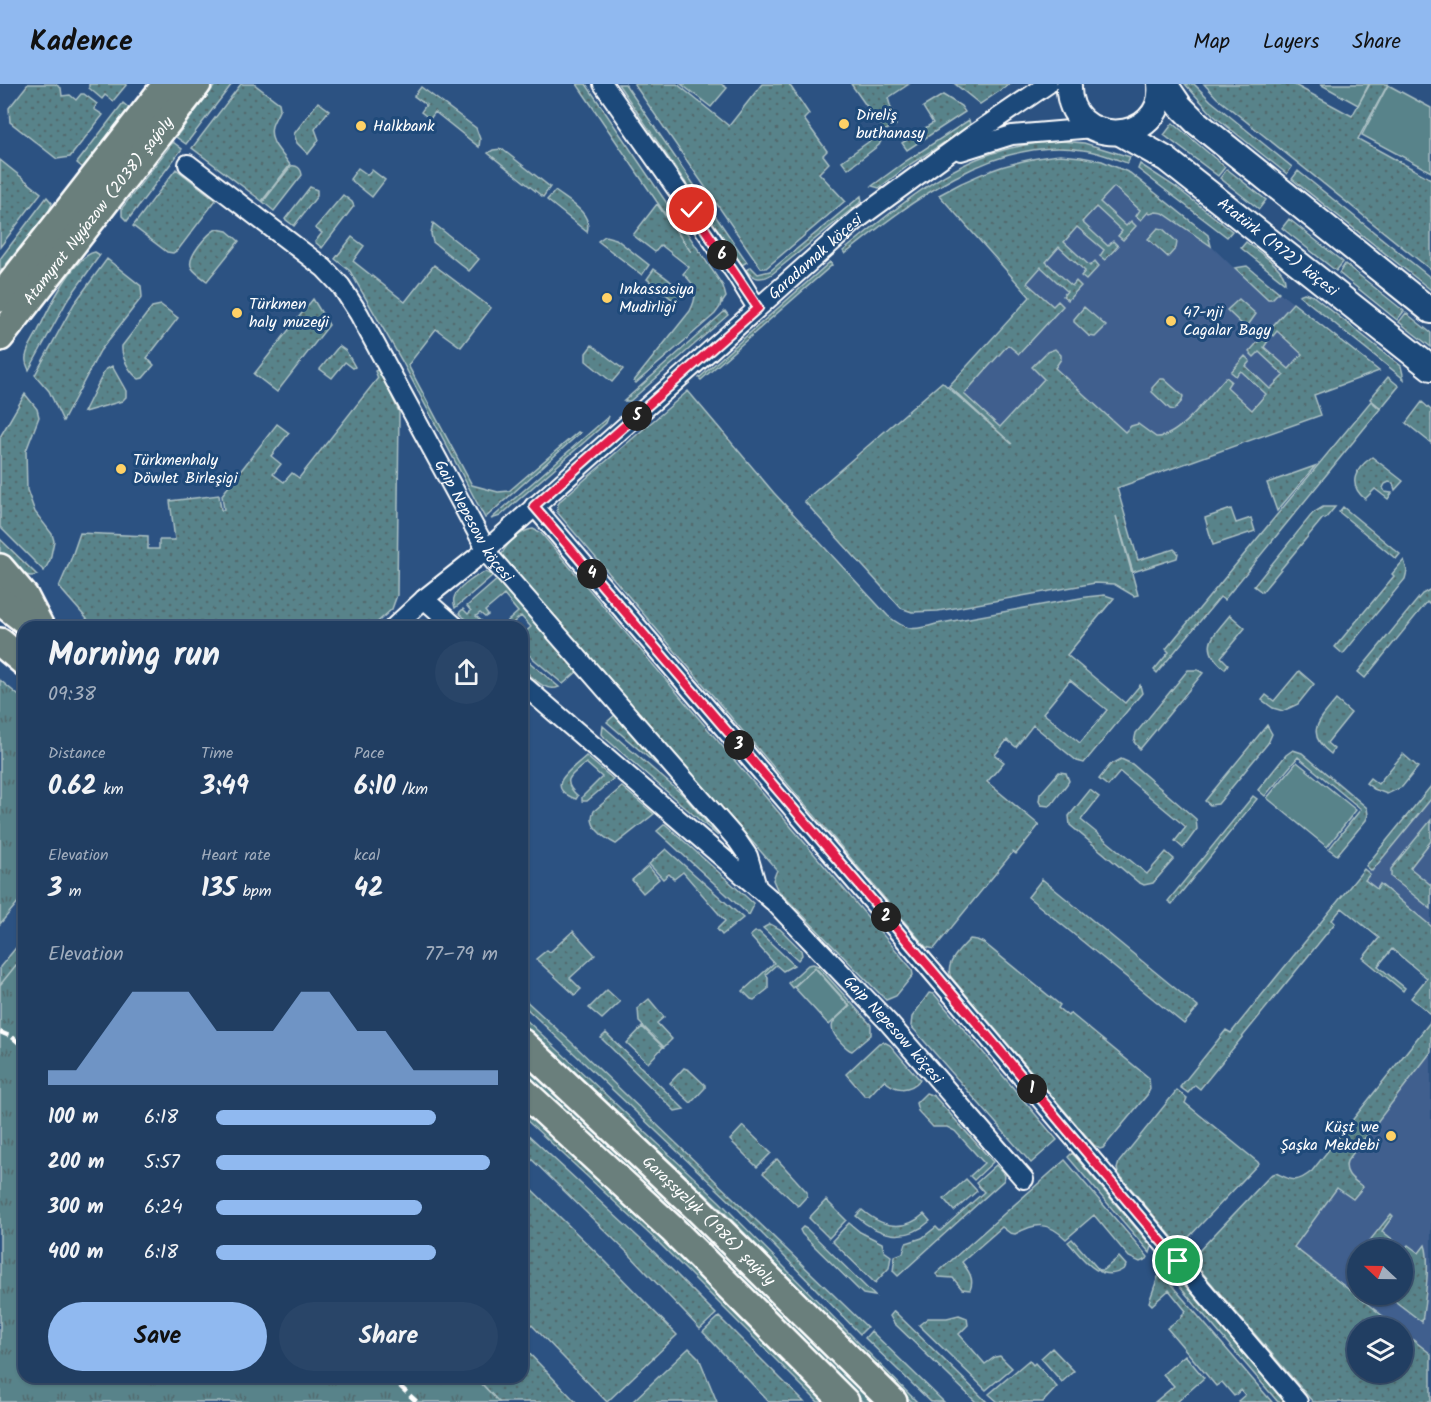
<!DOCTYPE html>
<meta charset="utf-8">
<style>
body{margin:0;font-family:Kalam,sans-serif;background:#294568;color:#f1f3f6;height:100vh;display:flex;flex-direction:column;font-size:22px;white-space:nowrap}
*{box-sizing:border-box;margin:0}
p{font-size:20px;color:#a2aebe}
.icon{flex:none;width:33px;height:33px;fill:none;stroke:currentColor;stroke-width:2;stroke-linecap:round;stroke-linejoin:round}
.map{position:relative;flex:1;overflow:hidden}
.side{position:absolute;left:18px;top:537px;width:510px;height:762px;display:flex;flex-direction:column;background:#213e62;border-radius:18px;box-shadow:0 2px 4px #0004,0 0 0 2px #3e5777}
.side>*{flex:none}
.needle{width:39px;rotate:292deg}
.controls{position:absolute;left:1347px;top:1155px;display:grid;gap:12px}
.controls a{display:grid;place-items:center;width:66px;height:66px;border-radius:50%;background:#213e62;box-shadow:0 2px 4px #0004,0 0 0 2px #3e5777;font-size:30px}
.pin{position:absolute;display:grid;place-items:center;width:51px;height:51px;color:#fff;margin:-26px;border:3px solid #fff;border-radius:50%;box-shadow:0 2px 6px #0007}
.km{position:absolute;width:30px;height:30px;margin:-15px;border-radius:50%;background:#222;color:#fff;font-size:16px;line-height:30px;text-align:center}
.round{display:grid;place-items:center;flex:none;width:63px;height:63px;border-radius:32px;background:#294568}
.head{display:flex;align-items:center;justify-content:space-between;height:102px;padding:0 30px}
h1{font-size:33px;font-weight:700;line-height:45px}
.figures{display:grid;grid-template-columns:repeat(3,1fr);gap:9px;height:102px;padding:6px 30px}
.figures div{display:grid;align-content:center}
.figures b{font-size:26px;font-weight:700}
.figures small{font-size:16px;font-weight:400}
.figures p{font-size:16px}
.chart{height:168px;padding:12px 30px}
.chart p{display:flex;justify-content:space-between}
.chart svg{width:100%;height:108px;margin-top:6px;fill:#90b9f0;opacity:.7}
.button{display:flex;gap:12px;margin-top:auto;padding:12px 30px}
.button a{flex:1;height:69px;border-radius:36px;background:#90b9f0;color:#111;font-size:24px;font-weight:700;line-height:69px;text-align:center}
.button a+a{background:#294568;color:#f1f3f6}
ul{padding:0 30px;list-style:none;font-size:20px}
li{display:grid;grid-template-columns:96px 72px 1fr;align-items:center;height:45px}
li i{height:15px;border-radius:8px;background:#90b9f0}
header{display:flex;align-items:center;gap:36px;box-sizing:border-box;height:84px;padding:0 30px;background:#90b9f0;color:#111}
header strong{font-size:28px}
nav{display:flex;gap:33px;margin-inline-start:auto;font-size:21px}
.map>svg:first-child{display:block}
</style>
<header>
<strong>Kadence</strong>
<nav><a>Map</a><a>Layers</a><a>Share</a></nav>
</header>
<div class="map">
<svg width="1431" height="1318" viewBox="0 0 1431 1318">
<defs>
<pattern id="grass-dots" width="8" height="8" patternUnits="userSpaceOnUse" patternTransform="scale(1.5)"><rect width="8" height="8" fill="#58838a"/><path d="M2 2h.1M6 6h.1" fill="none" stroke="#536a6e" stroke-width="1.8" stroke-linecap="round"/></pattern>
<pattern id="park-tufts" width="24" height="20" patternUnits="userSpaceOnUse" patternTransform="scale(1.5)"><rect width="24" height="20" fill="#58838a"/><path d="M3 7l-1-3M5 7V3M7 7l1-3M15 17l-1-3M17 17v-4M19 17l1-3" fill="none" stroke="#536a6e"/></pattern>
</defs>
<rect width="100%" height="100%" fill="#2c5282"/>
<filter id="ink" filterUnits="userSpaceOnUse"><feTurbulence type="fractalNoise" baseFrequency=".0167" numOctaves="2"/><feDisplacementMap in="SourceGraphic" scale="12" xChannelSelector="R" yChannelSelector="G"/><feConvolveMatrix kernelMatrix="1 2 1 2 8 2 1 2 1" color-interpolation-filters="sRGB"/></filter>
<g filter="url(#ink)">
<path fill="#3f5f8e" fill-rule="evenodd" d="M1060,71L1081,73L1102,77L1130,89L1208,151L1211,162L1234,184L1246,182L1379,287L1059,402L949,302L1030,213L939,111L977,91L997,83L1039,73Z
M1431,708V852L1361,794Z
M1431,949V1278L1403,1256L1402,1244L1386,1243L1271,1155ZM1358,1166H1402V1210H1358Z"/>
<path fill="url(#grass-dots)" stroke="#acc1c4" stroke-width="1.5" fill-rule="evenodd" d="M28,0H55L61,4L62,12L70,11L76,16L81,10H84L97,20L94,25L103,31L70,73L57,75L10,38L9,24Z
M89,0H127L113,17L105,11L102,15L89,4Z
M216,0H232L186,60L176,53Z
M241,0H254L279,19L280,24C278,30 274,36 272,42C268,59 282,68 290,81L262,117L192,64Z
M577,0H586L723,202L726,213L722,219L721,215L720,223L715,230L636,299L634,297L690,227C698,212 697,201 683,190L689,183L661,161L655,168L633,151L657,120L691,168Z
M618,0H625L747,178L742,181Z
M634,0H677L729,42L762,0H789L809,30L804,35L827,67L823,71L829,79L819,89L845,117L766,184H761Z
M851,0H909L888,14L896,41L884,47Z
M955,0H1010L980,20Z
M1185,0H1194L1211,17L1292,83L1287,90L1213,31Z
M1204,0H1293L1352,32L1370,0H1388L1358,55L1431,95V186L1217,14Z
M421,3L476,44L480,55L479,63L435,28L430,35L421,28L426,21L414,12Z
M943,11L961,22L965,28L907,66L902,59L933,39L923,23Z
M318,18L329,26L315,45L319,56L308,70L297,59L294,50Z
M123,19L129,24L83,84L77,79Z
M969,36L970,40L967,44L909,81L879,104L872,102L906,77Z
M1173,39L1225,83L1218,92L1164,51Z
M878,51L881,57L879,61L848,85L842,77Z
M1061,57L1084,59L1130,73L1127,79C1113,74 1098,68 1083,66C995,51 909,119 845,170L843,167C887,132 939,86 993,69C1015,62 1038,58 1061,57Z
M173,58L182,65L127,137L122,132V124Z
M502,65L550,103L543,113L488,69L493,66Z
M1060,71L1081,73L1102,77L1130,89L1208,151L1211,162L1163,129L1156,128L1150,130L1148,128L1141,136L1136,132L1140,126L1114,103L1100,118L1126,142L1131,137L1136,142L1123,156L1118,152L1122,147L1096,123L1082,138L1108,162L1113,157L1118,162L1105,176L1100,172L1104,166L1077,143L1064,158L1090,182L1095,177L1099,182L1086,196L1081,192L1085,187L1059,163L1046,178L1072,202L1076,197L1081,202L1068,216L1063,212L1067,207L1041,183L1027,199L1053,222L1058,217L1063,222L1019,270L1008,261L964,310L1000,343L1044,295L1032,283L1047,268L1055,265L1061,271V275L1055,284L1125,348L1131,342L1138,340L1156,353C1178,355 1211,309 1226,293L1231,297L1227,303L1252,326L1266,310L1241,287L1236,292L1231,288L1245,272L1250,277L1246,282L1270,305L1284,291L1259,268L1254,273L1249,268L1263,252L1268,257L1264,263L1289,285L1302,270L1277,247L1273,252L1268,247L1293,219L1379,287L1314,311L1321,331L1117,404L1138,476L1174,465L1178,469L1177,474L1133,488L1116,432L1138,511L1134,512L1114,500L1095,499L938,527L912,528L901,524L804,417L942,298L1012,360L949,302L1030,213L939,111C977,89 1016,75 1060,71Z
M0,76L41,109L0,163Z
M1140,80L1177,104L1232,147L1227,153L1138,85Z
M291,82C297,81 301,84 302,91L274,127L263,118Z
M358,84L368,91L372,86L385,96L372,113L350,95Z
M176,85L216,116L178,166L173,169L167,168L133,142Z
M1227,85L1266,116L1259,125L1220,94Z
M1298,87L1431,194V206L1292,95Z
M310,103L317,106V112L294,142L285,135Z
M555,107C568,117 593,129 587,148L547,116Z
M343,111L352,118L354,122L322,164L315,158L322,149L315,144Z
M861,112L862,117L772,190C763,196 753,196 746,186L751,183L758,190L770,187Z
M47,113L52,119L49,127L0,188V175Z
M1289,135L1343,178L1336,187L1282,144Z
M433,139L479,175L469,187L433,158L431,150Z
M1158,144L1163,145L1177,158L1176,164L1168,173L1148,155Z
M217,145L227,147L239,157L207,197C203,194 195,189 192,184C185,175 208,148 217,145Z
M605,152L616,155L649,181L642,191L598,157Z
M352,153L364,162L353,177L405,218L434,181L491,224L461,263L436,245L408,281L472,401L498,408L509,407L578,348L580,349L485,434L402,277L350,187L335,175Z
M1246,158C1257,167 1287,185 1285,199L1241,164Z
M95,168L100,171L67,217L29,286C27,282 25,278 26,273C27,264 34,255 38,247C47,228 73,172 95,168Z
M107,175L141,202L142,213L100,267L63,337L49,307L35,291L74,220Z
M830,178L832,181L701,296L699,294Z
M1345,180L1404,227L1397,236L1339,189Z
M1247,182L1279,208L1272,215H1268L1235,184Z
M654,185C665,193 685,203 677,219L647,195Z
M1304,209L1313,212L1401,282L1404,295L1299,211Z
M313,215L329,241L277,308L254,290Z
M1239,215L1256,230L1246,244L1227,226Z
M161,221L178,234L147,274L154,281L143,294L139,295C130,289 121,273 122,262L152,223Z
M1084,223L1106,242L1095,253L1089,252L1074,238V235Z
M725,227L728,231L630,317H624Z
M1406,229L1431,249V263L1399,238Z
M592,261L623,285L612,298L586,277V269Z
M339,262L346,267L355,283L353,284L345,278L332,294L320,285Z
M112,282L126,307V313L122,317L84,328L105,286Z
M379,285L399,328L397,511L392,525L372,543H94L59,503L71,475L80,449L148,452V465H159V456H175L170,417L219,411L221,426H224L222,411L277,340L289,349L271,372L281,380L273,390L284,398L292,389L299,394L378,294L375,287Z
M1388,293L1399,302L1381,324L1370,315Z
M1160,295H1164L1183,312L1182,317L1174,326L1170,325L1152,308V304Z
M688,307L774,409L888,532C907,547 913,547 936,540L1086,513L1105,511L1114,514L1067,571L1125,619L1140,601L1142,609L1084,679L1077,677L1033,641L1016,663L1007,656L995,671L1004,678L987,698L1039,741L1016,770L1013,768L934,865L926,863L557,428L558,420L561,416ZM1070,596L1107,626L1080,659L1043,629Z
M25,310L37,325L39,333L26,367L27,406L35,428L52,450L54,457L50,476L44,487L0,443V353Z
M1371,317L1380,325L1224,516L1220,513L1157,589L1154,586L1169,568L1166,565Z
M1422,318L1431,326V359L1406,339Z
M609,332L606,339L500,432L491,435Z
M1372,373L1403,397L1395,406L1393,399L1389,398L1385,400L1383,404L1385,408L1392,409L1388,415L1375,405L1365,415C1347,400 1355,385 1372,373Z
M1315,382L1277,427L1267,399Z
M1323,423H1335L1325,435L1323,434L1262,508L1254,502L1313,429Z
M1343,423L1400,470L1396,475L1339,428Z
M1231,425L1236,439L1251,434L1255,447L1213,461L1205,434Z
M533,445L541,449L912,885L913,891L896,912L886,916L777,805L773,796L777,786L506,478L502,470C507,459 522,446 533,445Z
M0,455L37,491C21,496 10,480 0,470Z
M1404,476L1407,487L1405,495L1343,570L1335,563L1394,492L1392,490Z
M485,488L493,491L455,524C454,520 453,517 454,514C456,505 477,491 485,488Z
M498,495L578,587L563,600L522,565V551L531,543L521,532L508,543H501L518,528L504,511L485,527L488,531L485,533L480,529L476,532L488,543H475L459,529L463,525L468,530L471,527L467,522Z
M1431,505V517L1429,520L1427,518L1365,594L1358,588L1422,510Z
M1230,531L1245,544L1221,573L1228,580L1225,585C1198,563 1213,552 1230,531Z
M522,572L559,603C544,609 532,592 522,584Z
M1188,586H1198L1203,589L1140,665L1134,658L1136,649Z
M1299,587L1314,600L1298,620L1283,627L1273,624L1262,616L1266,611L1274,617Z
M1336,616L1351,629L1327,659L1334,665L1331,670C1304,649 1319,637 1336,616Z
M616,630L679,700L607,638Z
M1267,641L1272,650L1268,659L1218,720L1210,721L1205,717Z
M603,642L683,711L718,752L605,654L602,650Z
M1293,666L1302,669L1367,724L1368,731L1366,736L1337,771L1329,765L1361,725L1298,673L1265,712L1258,706L1286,671Z
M1403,670L1418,683L1402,703L1387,710L1374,705L1366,699L1370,694L1378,700Z
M586,672L613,695L587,717H582V713L602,693L586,679C571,691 560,696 578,712L576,715C542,703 571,686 586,672Z
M1121,675L1132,680L1196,735L1197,745L1183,764L1175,757L1186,743L1120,688L1108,702L1099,695L1110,681Z
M1059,688L1066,689L1069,697L1067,700L1052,720L1049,722L1041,721L1039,717L1040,710Z
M1431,702V715L1372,787L1366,782Z
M622,703L654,730L616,760C604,754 586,741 594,727Z
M1090,706L1099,713L1081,736L1147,790L1166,768L1174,775L1153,799L1144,801L1138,798L1070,741L1069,732Z
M1253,712L1257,715L1172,820L1168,817Z
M1431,736V757L1410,784L1431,801V825L1391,793V785Z
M665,740L753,819V823L749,831L657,747Z
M666,765L743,834L722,851L717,845L725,837L683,788L674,795L669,790L663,795L649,780Z
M1364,785L1370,790L1365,796L1377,805L1380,800L1431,842V930L1411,914L1427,894L1392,865L1378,882L1405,904L1403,907L1363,874L1379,854L1342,824L1332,836L1335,839L1200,1005L1195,1001L1188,1009L1180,1003L1226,946L1231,949Z
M1042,795L1198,923L1184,940L1028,813Z
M770,840L780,845L801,866L802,871L798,876L763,844Z
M573,847L595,871L570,894L581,905L575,911L536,875L547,866L550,868Z
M755,848H759L794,881L783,887L776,881L766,890L768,893V905L754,916L751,915L743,907L774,879L750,852Z
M24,854V889L0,902V883Z
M970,855L977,856L984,859L1060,921L1058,924L1068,932L1070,929L1149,994L1150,1005L1147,1011L1103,1064L1100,1065L1094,1061L951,893C944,880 961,864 970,855Z
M813,880L818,882L871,941V951L852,967C846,965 842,959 837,954C824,938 840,933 850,922L815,883L792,904L788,899L808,881Z
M607,906L620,918L602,935L589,924Z
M929,909L934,910L1057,1056L1031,1079L911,942L912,933Z
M522,913L571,958L867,1243L860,1250L734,1121L522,920Z
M649,915L664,933L657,939L672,955L664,963L639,938L638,924Z
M522,932L720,1118L917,1318H912L718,1122L522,940Z
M1431,937V968L1347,1077C1343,1090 1354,1096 1363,1103L1353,1115L1337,1104L1294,1163L1397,1243L1358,1244V1288H1402L1403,1248L1431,1270V1318H1313L1195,1180V1171L1271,1091L1276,1089C1293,1097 1296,1100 1312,1087Z
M642,943L663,963L648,979L627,959Z
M606,949L684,1025L675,1027L601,954Z
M884,958L890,961L920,996C909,1008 895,1007 884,996L869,1012H865L846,990L879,959Z
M522,979L686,1132L872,1318H863L574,1036L522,988Z
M684,984L689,986L705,1001V1004L691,1019L670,999Z
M1177,1006L1187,1014L1185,1019L1259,1079L1189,1153L1180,1157L1173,1154L1118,1089L1117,1085L1119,1078Z
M926,1009L934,1012L993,1078L974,1096L970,1092L984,1079L955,1047L947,1043H933L918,1027L916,1019Z
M522,1026L662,1156L825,1318H818L659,1159L522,1032Z
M743,1042L771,1069L757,1083L730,1056Z
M522,1045L652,1166L716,1230L700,1245L629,1170L522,1066Z
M1072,1069L1152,1163L1150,1169L1068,1073Z
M777,1075L807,1108V1112L798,1122L763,1089Z
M1065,1076L1148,1173L1147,1175L1140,1178L1129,1173L1094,1131L1066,1155C1047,1137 1036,1139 1015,1150L1010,1149L1002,1143L962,1178C968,1186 975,1195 970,1206L962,1205L953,1194L939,1193L936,1190Z
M996,1081L1005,1091L1004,1096L898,1192L893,1187L895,1172L903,1169L906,1159L922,1154L936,1143L940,1147L984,1108L976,1099Z
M966,1095L977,1107L954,1127L944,1115Z
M522,1096L606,1178L677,1251L607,1318L522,1231Z
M826,1116L846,1136L829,1154L809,1134Z
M862,1126C881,1142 903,1149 924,1130L930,1137C906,1159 878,1152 856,1132Z
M1391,1130L1393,1132L1382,1147L1405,1165L1408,1161L1419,1169L1425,1161C1431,1178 1425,1218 1422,1238L1387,1211L1402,1210V1166L1363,1165Z
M849,1139L860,1148L882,1159L884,1167L891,1172L889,1184L875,1199L832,1157Z
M803,1143L807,1145L875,1212L863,1210L802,1150L800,1146Z
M1072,1155L1099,1186H1103L1119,1173L1126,1181L1125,1184C1101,1202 1082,1174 1068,1158Z
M1168,1189L1176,1191L1285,1318H1278Z
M1162,1190L1272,1318H1239L1238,1317L1245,1311L1241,1306L1234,1312L1222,1298L1216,1302L1167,1244L1183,1232L1182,1231L1186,1227L1169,1206L1152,1221L1149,1218L1158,1193Z
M894,1227L987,1318H976L894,1239L890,1232Z
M959,1231L967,1234L968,1241L959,1250L985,1280L995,1273L1000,1272L1012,1284L986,1306L919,1241L928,1234H947Z
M719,1233L804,1318H769L703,1248Z
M871,1247L944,1318H931L865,1254Z
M522,1262L576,1318H498L476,1293H522Z
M689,1264L699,1274L717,1318H632Z
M1052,1264L1074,1287L1062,1298L1041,1274Z
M1185,1271L1204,1294L1177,1318H1155L1174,1302L1163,1290Z
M1029,1276L1033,1281L1035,1279L1057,1303L1043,1318H998L989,1310Z"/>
<path fill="url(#park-tufts)" stroke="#acc1c4" stroke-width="1.5" d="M0,596L24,616V811L0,840Z
M648,782L659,795L643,809L632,796Z
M16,881L24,888V1293H475L499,1318H0V901Z"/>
<path fill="#58838a" stroke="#acc1c4" stroke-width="1.5" d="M681,0H721L727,4L711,23Z
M1320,0H1369L1358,21Z
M1388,1L1431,24V88L1362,51Z
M1297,678L1356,726L1327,763L1267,714Z
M815,884L849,922L829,941L794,903Z"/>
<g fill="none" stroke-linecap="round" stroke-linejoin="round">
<defs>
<g id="street">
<path d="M603,0L736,190L757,224"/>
<path d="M961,67L1012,51L1093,44"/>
<path id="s1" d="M188,80L324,184L341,202L359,230L491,474L737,756L748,772L757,803"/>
<path d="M534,422L931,886L1298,1318"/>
<path d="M424,515L456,543"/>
<path id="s2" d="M394,543L424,515L486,466L858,135L973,51L1048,0"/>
<path id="s3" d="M522,600L775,819L888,938L1024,1095"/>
</g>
<g id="secondary">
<path d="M1069,0C1066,67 1167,62 1160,0"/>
<path d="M1165,0L1180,22L1196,38L1431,227"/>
<path id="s4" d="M1120,49L1166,75L1431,284"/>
</g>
<g id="primary">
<path d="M0,214L167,0"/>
<path id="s5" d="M0,253L197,0"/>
<path d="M0,484L24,512L40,543"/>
<path d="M0,517L34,543"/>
<path d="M0,558L24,578"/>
<path id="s6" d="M522,959L695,1122L893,1318"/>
<path d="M522,1006L672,1145L845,1318"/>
</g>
</defs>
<use href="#street" stroke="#fff" stroke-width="22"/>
<use href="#secondary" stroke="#fff" stroke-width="28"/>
<use href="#primary" stroke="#fff" stroke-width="32"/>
<use href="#street" stroke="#1f4a7a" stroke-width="18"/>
<use href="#secondary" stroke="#1f4a7a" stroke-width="24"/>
<use href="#primary" stroke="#6b7f7c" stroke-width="27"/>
<path stroke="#fff" stroke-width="4.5" stroke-dasharray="9 4.5" stroke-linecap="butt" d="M0,948L12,953L24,963
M390,1293L417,1318"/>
</g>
</g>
<g fill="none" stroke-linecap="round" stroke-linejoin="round" filter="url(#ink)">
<defs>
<path id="route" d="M692,126L758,224L534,422L932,886L1178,1177"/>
</defs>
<use href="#route" stroke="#fff" stroke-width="12"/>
<use href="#route" stroke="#e11d48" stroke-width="8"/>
</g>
<g fill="#ffd166" stroke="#1f4a7a" stroke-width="2">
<circle cx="844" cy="40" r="6"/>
<circle cx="361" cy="42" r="6"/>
<circle cx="607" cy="214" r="6"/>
<circle cx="237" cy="229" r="6"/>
<circle cx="1171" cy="237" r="6"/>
<circle cx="121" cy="385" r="6"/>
<circle cx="1391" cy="1052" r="6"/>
</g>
<g text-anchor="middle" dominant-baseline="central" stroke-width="6" stroke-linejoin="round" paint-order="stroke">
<g font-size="16" fill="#fff" stroke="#1f4a7a" text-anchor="start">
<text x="856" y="31">Direliş<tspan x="856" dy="18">buthanasy</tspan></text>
<text x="373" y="42">Halkbank</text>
<text x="619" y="205">Inkassasiya<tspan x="619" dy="18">Mudirligi</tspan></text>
<text x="249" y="220">Türkmen<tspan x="249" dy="18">haly muzeýi</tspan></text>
<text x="1183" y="228">47-nji<tspan x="1183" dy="18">Cagalar Bagy</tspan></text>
<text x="133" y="376">Türkmenhaly<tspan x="133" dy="18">Döwlet Birleşigi</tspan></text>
<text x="1379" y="1043" text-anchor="end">Küşt we<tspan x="1379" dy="18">Şaşka Mekdebi</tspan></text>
</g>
<g font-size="16" fill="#fff" stroke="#1f4a7a">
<text stroke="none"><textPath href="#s5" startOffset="160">Atamyrat Nyýazow (2038) şaýoly</textPath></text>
<text stroke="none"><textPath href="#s4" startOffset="195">Atatürk (1972) köçesi</textPath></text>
<text stroke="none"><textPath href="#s2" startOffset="561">Garadamak köçesi</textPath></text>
<text stroke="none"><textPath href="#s1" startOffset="466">Gaip Nepesow köçesi</textPath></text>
<text stroke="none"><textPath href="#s3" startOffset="508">Gaip Nepesow köçesi</textPath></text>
<text stroke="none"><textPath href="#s6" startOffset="258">Garaşsyzlyk (1986) şaýoly</textPath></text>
</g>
</g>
</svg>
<div class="controls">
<a><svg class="needle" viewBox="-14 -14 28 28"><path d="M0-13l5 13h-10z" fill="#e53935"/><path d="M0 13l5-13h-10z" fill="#a2aebe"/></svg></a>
<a><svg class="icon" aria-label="layers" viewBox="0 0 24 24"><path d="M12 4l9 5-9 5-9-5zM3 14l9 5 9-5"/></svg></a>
</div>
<div class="pin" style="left:1178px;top:1177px;background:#1e9e55"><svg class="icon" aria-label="arrive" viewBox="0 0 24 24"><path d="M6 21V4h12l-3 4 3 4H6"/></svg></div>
<div class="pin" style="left:692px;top:126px;background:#d93025"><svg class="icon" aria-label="check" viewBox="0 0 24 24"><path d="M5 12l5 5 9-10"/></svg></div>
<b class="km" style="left:1032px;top:1005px">1</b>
<b class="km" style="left:886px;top:833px">2</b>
<b class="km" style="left:739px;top:661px">3</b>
<b class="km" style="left:592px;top:490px">4</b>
<b class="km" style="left:637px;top:332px">5</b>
<b class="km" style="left:722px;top:171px">6</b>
<section class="side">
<div class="head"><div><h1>Morning run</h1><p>09:38</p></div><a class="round"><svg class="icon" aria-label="share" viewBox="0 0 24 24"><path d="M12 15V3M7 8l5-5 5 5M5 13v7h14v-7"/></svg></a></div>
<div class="figures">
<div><p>Distance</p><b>0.62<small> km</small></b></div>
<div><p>Time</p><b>3:49</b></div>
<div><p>Pace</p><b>6:10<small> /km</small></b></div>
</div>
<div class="figures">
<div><p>Elevation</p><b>3<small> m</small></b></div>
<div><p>Heart rate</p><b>135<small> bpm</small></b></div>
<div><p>kcal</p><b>42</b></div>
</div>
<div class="chart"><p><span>Elevation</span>77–79 m</p>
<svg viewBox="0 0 160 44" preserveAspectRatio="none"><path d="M0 44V38L10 38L20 22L30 6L40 6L50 6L60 22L70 22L80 22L90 6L100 6L110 22L120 22L130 38L140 38L150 38L160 38V44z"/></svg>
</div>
<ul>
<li><b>100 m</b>6:18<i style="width:78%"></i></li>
<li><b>200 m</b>5:57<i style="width:97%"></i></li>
<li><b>300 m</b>6:24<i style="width:73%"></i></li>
<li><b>400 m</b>6:18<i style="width:78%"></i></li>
</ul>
<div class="button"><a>Save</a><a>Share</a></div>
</section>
</div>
